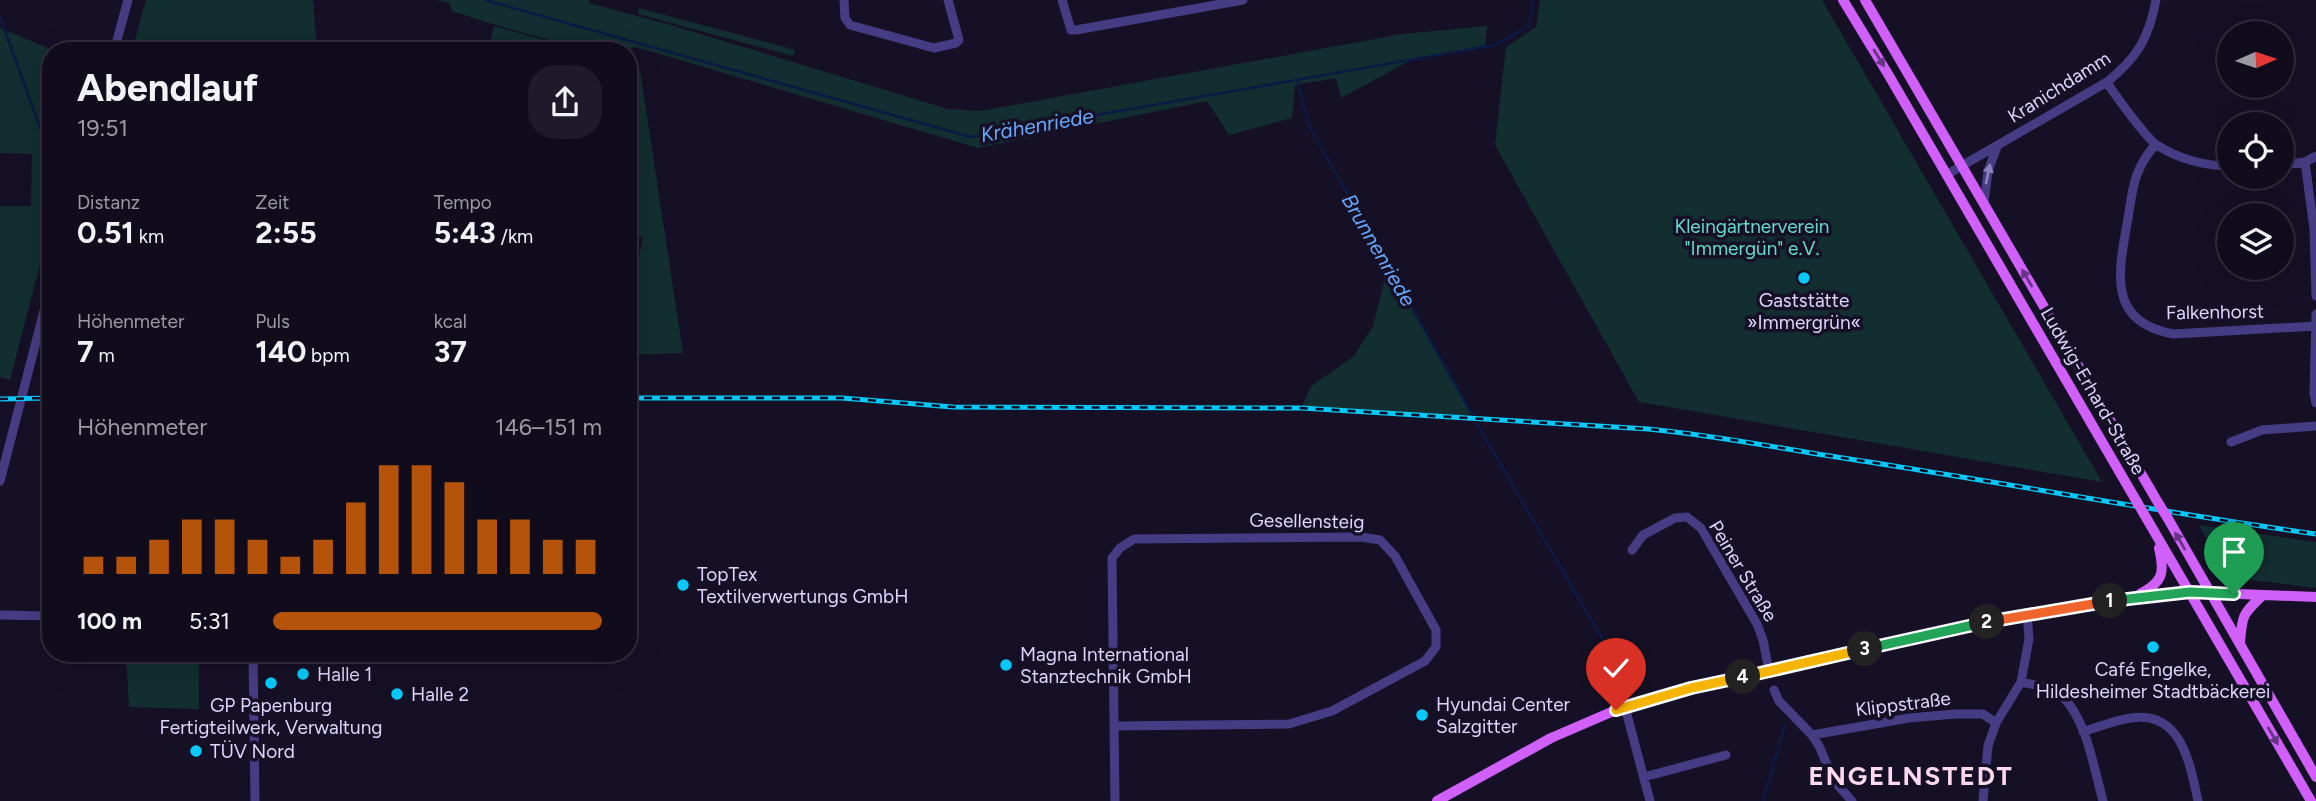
<!DOCTYPE html>
<html lang="de">
<meta charset="utf-8">
<style>
body{margin:0;font-family:Figtree,sans-serif;background:#1e1a29;color:#f1f3f6;height:100vh;display:flex;flex-direction:column;font-size:26px;white-space:nowrap}
*{box-sizing:border-box;margin:0}
p{font-size:23px;color:#9c9ba3}
.icon{flex:none;width:38px;height:38px;fill:none;stroke:currentColor;stroke-width:2;stroke-linecap:round;stroke-linejoin:round}
.map{position:relative;flex:1;overflow:hidden}
.sheet{position:absolute;left:42px;top:42px;width:595px;height:620px;display:flex;flex-direction:column;background:#100c1c;border-radius:28px;box-shadow:0 7px 28px #0002,0 0 0 2px #302c3b}
.sheet>*{flex:none}
.needle{width:46px;rotate:87deg}
.fabs{position:absolute;left:2217px;top:21px;display:grid;gap:14px}
.fabs a{display:grid;place-items:center;width:77px;height:77px;border-radius:50%;background:#100c1c;box-shadow:0 7px 28px #0002,0 0 0 2px #302c3b;font-size:35px}
.pin{position:absolute;display:grid;place-items:center;width:60px;height:60px;color:#fff;margin:-72px -30px;border-radius:50% 50% 50% 0;rotate:-45deg;box-shadow:0 0 7px #0007}
.pin .icon{rotate:45deg}
.km{position:absolute;width:35px;height:35px;margin:-18px;border-radius:50%;background:#222;color:#fff;font-size:19px;line-height:35px;text-align:center}
.round{display:grid;place-items:center;flex:none;width:74px;height:74px;border-radius:28px;background:#1e1a29}
.summary{display:flex;align-items:center;justify-content:space-between;height:119px;padding:0 35px}
h1{font-size:38px;font-weight:700;line-height:52px}
.stats{display:grid;grid-template-columns:repeat(3,1fr);gap:10px;height:119px;padding:7px 35px}
.stats div{display:grid;align-content:center}
.stats b{font-size:30px;font-weight:700}
.stats small{font-size:19px;font-weight:400}
.stats p{font-size:19px}
.chart{height:196px;padding:14px 35px}
.chart p{display:flex;justify-content:space-between}
.chart svg{width:100%;height:126px;margin-top:7px;stroke:#b45309;stroke-width:6}
ul{padding:0 35px;list-style:none;font-size:23px}
li{display:grid;grid-template-columns:112px 84px 1fr;align-items:center;height:52px}
li i{height:18px;border-radius:9px;background:#b45309}
.map>svg:first-child{display:block}
</style>
<div class="map">
<svg width="2316" height="801" viewBox="0 0 2316 801">
<rect width="100%" height="100%" fill="#161026"/>
<path fill="#132e30" d="M146,0H313L317,51H132Z
M437,0H589V3L674,26L948,109L981,111L1402,34L1487,26L1485,47L1415,58L1341,98L1336,78L1295,85L1292,118L1229,135L1207,101L978,148L636,47C602,62 491,23 452,11L449,3Z
M1540,0H1822L2102,482L1639,402L1495,145L1506,47L1536,27Z
M639,8L785,47L795,50L793,56L638,14Z
M494,26L583,51H488Z
M0,28L55,51H51V223L10,380L0,377V206H31L32,154L0,153Z
M640,70L683,353L628,355V311L643,238L628,231L630,166L628,165V114Z
M1388,266L1472,414L1441,417L1301,408L1311,386L1354,356L1373,326Z
M2199,525L2316,542V588L2227,577Z
M126,653H199V709L129,707Z"/>
<g fill="none" stroke-linecap="round" stroke-linejoin="round">
<path stroke="#0b1a44" stroke-width="2.5" d="M485,0L971,137L1495,45L1529,26L1533,0
M0,17L50,155
M1298,81C1302,99 1304,114 1312,131L1472,414
M1477,424L1628,683
M1763,801L1785,725"/>
<path stroke="#463c84" stroke-width="9" d="M844,0L845,18L850,25L934,48L956,43L959,40L948,0
M1062,0L1071,30H1076L1243,0
M114,51L128,0
M2107,82C2114,94 2147,139 2157,145C2178,159 2205,166 2230,166
M2155,145C2132,172 2133,190 2127,224C2118,274 2108,322 2173,334L2316,326
M2305,162L2314,229L2316,296
M2282,165L2305,162L2316,156
M1946,175L2107,82C2137,58 2149,38 2156,0
M1984,203L1988,171L1997,147
M2316,314L2314,393L2316,403
M2231,442L2262,430L2316,426
M0,481L51,284
M1632,550L1643,535L1675,518L1687,517L1701,528L1757,624L1763,640L1769,671
M0,615L51,616
M253,653L255,801
M2021,682C2035,685 2052,687 2063,697C2087,721 2094,769 2103,801
M1774,690L1779,701L1812,735L1819,746L1834,781L1852,801
M1625,707L1650,801
M1115,726L1289,724L1332,711L1425,661L1436,647V630L1395,556L1380,540L1361,537L1134,539L1120,548L1112,558L1115,801
M2083,732C2098,727 2115,720 2131,718C2181,710 2190,763 2198,801
M1812,735L1909,718L1955,714H1983L1996,723
M1644,777L1726,755
M1983,801L1988,746L1996,723L2021,682L2029,639L2027,613"/>
<path stroke="#d160fb" stroke-width="10" d="M1843,0L1888,74L2137,502
M1865,0L2160,506
M2144,514L2311,801
M2167,517L2316,777
M2140,594C2163,582 2165,573 2159,548
M2240,643C2242,614 2243,614 2263,595
M1437,801L1551,738L1616,710L1691,688L1997,619L2123,599L2190,592L2316,597"/>
<defs>
<path id="rail" d="M628,398H842L953,407L1301,408L1648,429C1713,435 1778,448 1843,458C2001,482 2158,512 2316,534
M0,399L51,398"/>
</defs>
<use href="#rail" stroke="#07c9f9" stroke-width="5"/>
<use href="#rail" stroke="#161026" stroke-width="2.5" stroke-dasharray="8" stroke-linecap="butt"/>
<path stroke="#d160fb" stroke-width="10" d="M2137,502L2144,514
M2160,506L2167,517"/>
</g>
<defs><path id="oneway-solid" d="M-6-.8H1V-3.2L6.5 0L1 3.2V.8H-6Z" transform="scale(1.75)"/></defs>
<g fill="#6a3486">
<use href="#oneway-solid" transform="translate(1879 58) rotate(58)"/>
<use href="#oneway-solid" transform="translate(2027 278) rotate(-120)"/>
<use href="#oneway-solid" transform="translate(2180 541) rotate(-120)"/>
<use href="#oneway-solid" transform="translate(2273 736) rotate(60)"/>
</g>
<use fill="#8b81bb" href="#oneway-solid" transform="translate(1988 174) rotate(-78)"/>
<g fill="none" stroke-linecap="round" stroke-linejoin="round">
<defs>
<path id="split-1" d="M2110,601L2190,592L2234,594"/>
<path id="split-2" d="M1987,622L2110,601"/>
<path id="split-3" d="M1865,649L1987,622"/>
<path id="split-4" d="M1743,677L1865,649"/>
<path id="split-5" d="M1616,710L1691,688L1743,677"/>
</defs>
<use href="#split-1" stroke="#fff" stroke-width="14"/>
<use href="#split-2" stroke="#fff" stroke-width="14"/>
<use href="#split-3" stroke="#fff" stroke-width="14"/>
<use href="#split-4" stroke="#fff" stroke-width="14"/>
<use href="#split-5" stroke="#fff" stroke-width="14"/>
<use href="#split-1" stroke="#22a559" stroke-width="9"/>
<use href="#split-2" stroke="#f0652b" stroke-width="9"/>
<use href="#split-3" stroke="#22a559" stroke-width="9"/>
<use href="#split-4" stroke="#f5b400" stroke-width="9"/>
<use href="#split-5" stroke="#f5b400" stroke-width="9"/>
</g>
<g fill="#07c9f9" stroke="#161026" stroke-width="2.5">
<circle cx="1804" cy="278" r="7"/>
<circle cx="683" cy="585" r="7"/>
<circle cx="2153" cy="647" r="7"/>
<circle cx="1006" cy="665" r="7"/>
<circle cx="303" cy="674" r="7"/>
<circle cx="271" cy="683" r="7"/>
<circle cx="397" cy="694" r="7"/>
<circle cx="1422" cy="715" r="7"/>
<circle cx="196" cy="751" r="7"/>
</g>
<g text-anchor="middle" dominant-baseline="central" stroke-width="7" stroke-linejoin="round" paint-order="stroke">
<g font-size="19" fill="#dfd6fe" stroke="#161026">
<text transform="translate(2059 87) rotate(-32)">Kranichdamm</text>
<text transform="translate(2215 312) rotate(-1)">Falkenhorst</text>
<text transform="translate(2093 391) rotate(60)">Ludwig-Erhard-Straße</text>
<text transform="translate(1307 521) rotate(1)">Gesellensteig</text>
<text transform="translate(1743 571) rotate(59)">Peiner Straße</text>
<text transform="translate(1903 704) rotate(-7)">Klippstraße</text>
</g>
<g font-size="19" fill="#63ddcb" stroke="#161026">
<text x="1752" y="226">Kleingärtnerverein<tspan x="1752" dy="22">"Immergün" e.V.</tspan></text>
</g>
<g font-size="19" fill="#dfd6fe" stroke="#161026" text-anchor="start">
<text x="1804" y="300" text-anchor="middle">Gaststätte<tspan x="1804" dy="22">»Immergrün«</tspan></text>
<text x="697" y="574">TopTex<tspan x="697" dy="22">Textilverwertungs GmbH</tspan></text>
<text x="1020" y="654">Magna International<tspan x="1020" dy="22">Stanztechnik GmbH</tspan></text>
<text x="2153" y="669" text-anchor="middle">Café Engelke,<tspan x="2153" dy="22">Hildesheimer Stadtbäckerei</tspan></text>
<text x="317" y="674">Halle 1</text>
<text x="411" y="694">Halle 2</text>
<text x="1436" y="704">Hyundai Center<tspan x="1436" dy="22">Salzgitter</tspan></text>
<text x="271" y="705" text-anchor="middle">GP Papenburg<tspan x="271" dy="22">Fertigteilwerk, Verwaltung</tspan></text>
<text x="210" y="751">TÜV Nord</text>
</g>
<g font-size="21" font-style="italic" fill="#67a8fc" stroke="#161026">
<text transform="translate(1037 125) rotate(-10)">Krähenriede</text>
<text transform="translate(1379 250) rotate(60)">Brunnenriede</text>
</g>
<g font-size="26" font-weight="bold" letter-spacing="2" fill="#fed8ed" stroke="#161026">
<text x="1911" y="776">ENGELNSTEDT</text>
</g>
</g>
</svg>
<div class="fabs">
<a><svg class="needle" viewBox="-14 -14 28 28"><path d="M0-13l5 13h-10z" fill="#e53935"/><path d="M0 13l5-13h-10z" fill="#9c9ba3"/></svg></a>
<a><svg class="icon" aria-label="locate" viewBox="0 0 24 24"><circle cx="12" cy="12" r="6"/><path d="M12 2v4M12 18v4M2 12h4M18 12h4"/></svg></a>
<a><svg class="icon" aria-label="layers" viewBox="0 0 24 24"><path d="M12 4l9 5-9 5-9-5zM3 14l9 5 9-5"/></svg></a>
</div>
<div class="pin" style="left:2234px;top:594px;background:#1e9e55"><svg class="icon" aria-label="arrive" viewBox="0 0 24 24"><path d="M6 21V4h12l-3 4 3 4H6"/></svg></div>
<div class="pin" style="left:1616px;top:710px;background:#d93025"><svg class="icon" aria-label="check" viewBox="0 0 24 24"><path d="M5 12l5 5 9-10"/></svg></div>
<b class="km" style="left:2110px;top:601px">1</b>
<b class="km" style="left:1987px;top:622px">2</b>
<b class="km" style="left:1865px;top:649px">3</b>
<b class="km" style="left:1743px;top:677px">4</b>
<section class="sheet">
<div class="summary"><div><h1>Abendlauf</h1><p>19:51</p></div><a class="round"><svg class="icon" aria-label="share" viewBox="0 0 24 24"><path d="M12 15V3M7 8l5-5 5 5M5 13v7h14v-7"/></svg></a></div>
<div class="stats">
<div><p>Distanz</p><b>0.51<small> km</small></b></div>
<div><p>Zeit</p><b>2:55</b></div>
<div><p>Tempo</p><b>5:43<small> /km</small></b></div>
</div>
<div class="stats">
<div><p>Höhenmeter</p><b>7<small> m</small></b></div>
<div><p>Puls</p><b>140<small> bpm</small></b></div>
<div><p>kcal</p><b>37</b></div>
</div>
<div class="chart"><p><span>Höhenmeter</span>146–151 m</p>
<svg viewBox="0 0 160 44" preserveAspectRatio="none"><path d="M5 44V38M15 44V38M25 44V32M35 44V25M45 44V25M55 44V32M65 44V38M75 44V32M85 44V19M95 44V6M105 44V6M115 44V12M125 44V25M135 44V25M145 44V32M155 44V32"/></svg>
</div>
<ul>
<li><b>100 m</b>5:31<i style="width:100%"></i></li>
</ul>
</section>
</div>
